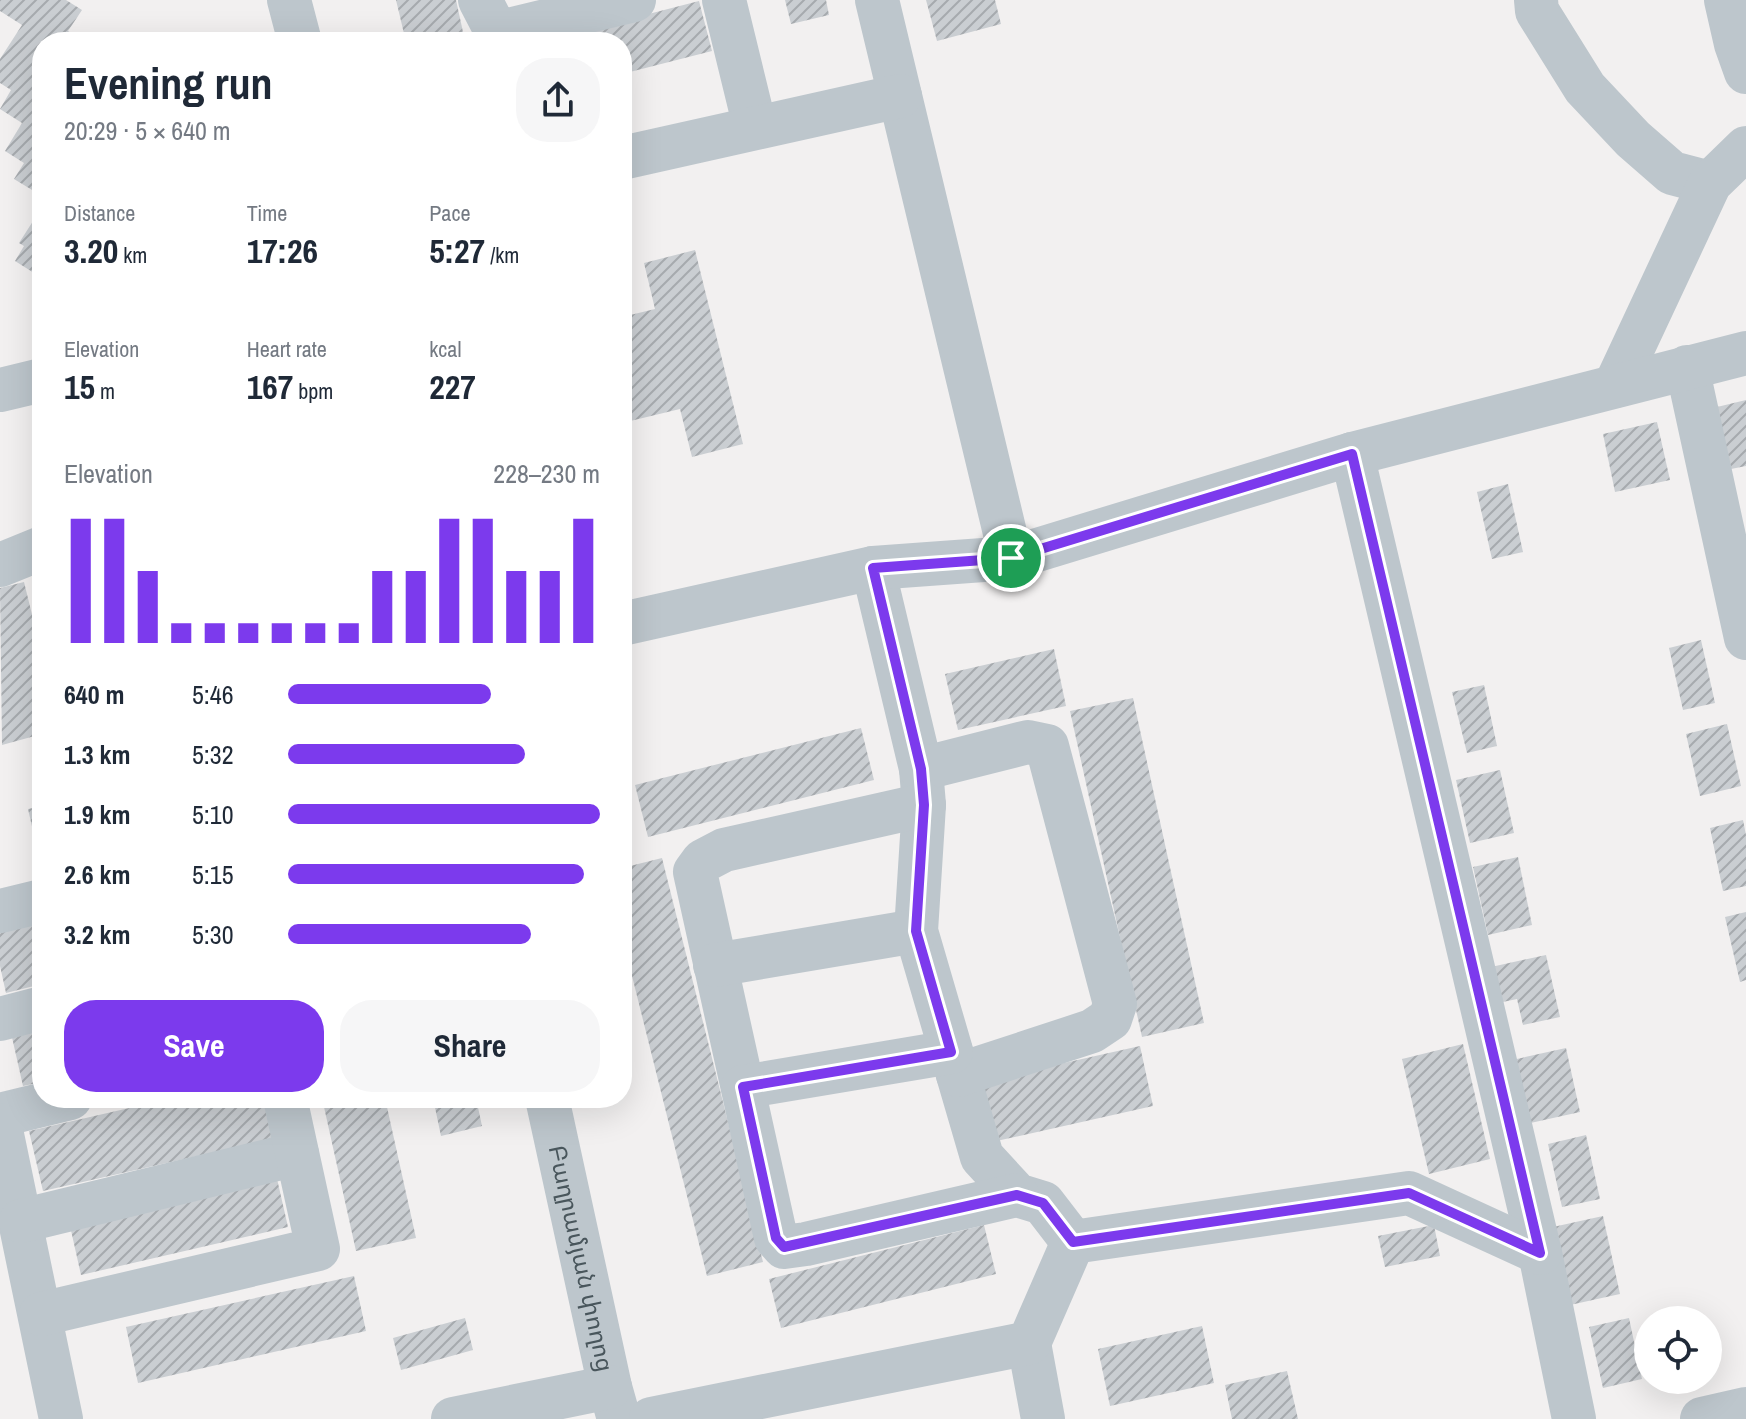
<!DOCTYPE html>
<meta charset="utf-8">
<style>
body{margin:0;font-family:"Archivo Narrow","Noto Sans Armenian",sans-serif;background:#f6f6f7;color:#1f2937;height:100vh;display:flex;flex-direction:column;font-size:30px;white-space:nowrap}
*{box-sizing:border-box;margin:0}
p{font-size:26px;color:#747a83}
.icon{flex:none;width:44px;height:44px;fill:none;stroke:currentColor;stroke-width:2;stroke-linecap:round;stroke-linejoin:round}
.map{position:relative;flex:1;overflow:hidden}
.sheet{position:absolute;left:32px;top:32px;width:600px;height:1076px;display:flex;flex-direction:column;background:#fff;border-radius:32px;box-shadow:0 8px 32px #0002}
.sheet>*{flex:none}
.tools{position:absolute;left:1634px;top:1306px;display:grid;gap:16px}
.tools a{display:grid;place-items:center;width:88px;height:88px;border-radius:50%;background:#fff;box-shadow:0 8px 32px #0002;font-size:40px}
.pin{position:absolute;display:grid;place-items:center;width:68px;height:68px;color:#fff;margin:-34px;border:4px solid #fff;border-radius:50%;box-shadow:0 2px 8px #0007}
.round{display:grid;place-items:center;flex:none;width:84px;height:84px;border-radius:32px;background:#f6f6f7}
.head{display:flex;align-items:center;justify-content:space-between;height:136px;padding:0 32px}
h1{font-size:44px;font-weight:800;line-height:60px}
.figures{display:grid;grid-template-columns:repeat(3,1fr);gap:12px;height:136px;padding:8px 32px}
.figures div{display:grid;align-content:center}
.figures b{font-size:34px;font-weight:800}
.figures small{font-size:22px;font-weight:400}
.figures p{font-size:22px}
.chart{height:224px;padding:16px 32px}
.chart p{display:flex;justify-content:space-between}
.chart svg{width:100%;height:144px;margin-top:8px;stroke:#7c3aed;stroke-width:6}
.button{display:flex;gap:16px;margin-top:auto;padding:16px 32px}
.button a{flex:1;height:92px;border-radius:32px;background:#7c3aed;color:#fff;font-size:32px;font-weight:800;line-height:92px;text-align:center}
.button a+a{background:#f6f6f7;color:#1f2937}
ul{padding:0 32px;list-style:none;font-size:26px}
li{display:grid;grid-template-columns:128px 96px 1fr;align-items:center;height:60px}
li i{height:20px;border-radius:10px;background:#7c3aed}
.map>svg:first-child{display:block}
</style>
<div class="map">
<svg width="1746" height="1419" viewBox="0 0 1746 1419">
<defs>
<pattern id="building-hatch" width="6" height="6" patternUnits="userSpaceOnUse" patternTransform="scale(2)"><rect width="6" height="6" fill="#caced2"/><path d="M-1 1l2-2M0 6l6-6M5 7l2-2" fill="none" stroke="#a6aaae"/></pattern>
</defs>
<rect width="100%" height="100%" fill="#f2f0f0"/>
<path fill="url(#building-hatch)" d="M0,0H66L82,10L68,31L85,42H42V196L14,179L24,163L5,151L22,123L0,109L11,90L0,83V59L22,25L0,11Z
M396,0H456L463,32L421,42H406Z
M785,0H826L829,15L791,24Z
M926,0H995L1001,24L937,41Z
M699,1L712,51L622,74V42H540Z
M42,207V278L15,261L24,246L19,243Z
M695,250L743,444L692,457L680,409L622,423V317L655,309L644,263Z
M1746,400V466L1731,469L1717,407Z
M1657,422L1670,480L1615,492L1603,434Z
M1508,484L1523,552L1492,559L1477,492Z
M24,582L42,655V734L2,745L0,588Z
M1701,640L1715,703L1683,710L1669,648Z
M1054,649L1066,706L958,730L945,674Z
M1484,685L1497,746L1467,753L1452,692Z
M1133,698L1204,1023L1142,1037L1070,711Z
M1727,724L1741,786L1700,796L1686,734Z
M861,728L874,780L648,837L635,785Z
M1500,770L1514,833L1470,843L1456,780Z
M42,806V866H41L28,809Z
M1743,820L1746,835V886L1723,891L1710,828Z
M1518,857L1532,925L1488,935L1473,867Z
M662,858L763,1262L707,1276L622,936V868Z
M1746,912V980L1740,982L1725,917Z
M42,922V984L6,993L0,966V932Z
M1546,955L1560,1017L1523,1025L1517,999L1498,1003L1491,967Z
M42,1017V1082L23,1086L9,1024Z
M1463,1044L1490,1159L1429,1174L1402,1059Z
M1140,1046L1153,1106L992,1142L979,1082Z
M1566,1048L1580,1112L1526,1124L1512,1060Z
M173,1098H264L273,1139L43,1191L29,1131Z
M322,1098H385L416,1238L356,1251Z
M433,1098H476L482,1126L441,1136Z
M1586,1135L1600,1199L1562,1207L1548,1144Z
M275,1170L288,1227L81,1275L68,1217Z
M1603,1216L1620,1294L1570,1305L1553,1227Z
M984,1225L996,1274L781,1328L769,1279Z
M1434,1225L1440,1256L1385,1267L1378,1236Z
M354,1276L366,1331L138,1383L126,1327Z
M465,1318L473,1350L401,1370L393,1338Z
M1629,1318L1642,1379L1603,1388L1589,1327Z
M1202,1326L1214,1383L1110,1406L1098,1349Z
M1287,1371L1298,1419H1232L1225,1385Z"/>
<g fill="none" stroke-linecap="round" stroke-linejoin="round">
<g stroke="#bdc6cc" stroke-width="44">
<path d="M289,0L300,42"/>
<path d="M480,0L493,25L504,31L634,0"/>
<path d="M724,0L755,127"/>
<path d="M877,0L1011,558"/>
<path d="M1536,0L1537,11L1585,88L1633,139L1672,173L1710,183"/>
<path d="M1726,0L1736,44L1746,72"/>
<path d="M622,158L900,96"/>
<path d="M1687,367L1746,638"/>
<path d="M1615,386L1710,183L1746,148"/>
<path d="M0,390L42,380"/>
<path d="M1352,454L1540,1253L1574,1419"/>
<path d="M0,565L42,548"/>
<path d="M873,568L921,769L924,805L916,931L982,1157L1017,1195L1043,1203L1073,1242"/>
<path d="M622,624L873,568L1011,558L1352,454L1746,353"/>
<path d="M921,769L1028,742L1047,746L1115,1004L1110,1019L1092,1031L958,1075"/>
<path d="M924,805L724,850L703,861L695,872L776,1238L784,1247L806,1244L1017,1195"/>
<path d="M0,911L42,901"/>
<path d="M715,965L916,931"/>
<path d="M0,1019L42,1008"/>
<path d="M743,1087L951,1052"/>
<path id="s1" d="M547,1098L610,1387L619,1419"/>
<path d="M0,1115L70,1098"/>
<path d="M0,1125L61,1419"/>
<path d="M21,1221L297,1154"/>
<path d="M41,1314L318,1249L285,1098"/>
<path d="M1029,1343L1043,1419"/>
<path d="M453,1419L610,1387"/>
<path d="M651,1419L1029,1343L1073,1242L1409,1193L1540,1253"/>
<path d="M1702,1419L1746,1409"/>
</g>
</g>
<g fill="none" stroke-linecap="round" stroke-linejoin="round">
<defs>
<path id="route" d="M1352,454L1540,1253L1409,1193L1073,1242L1043,1203L1017,1195L784,1247L776,1238L743,1087L951,1052L916,931L924,805L921,769L873,568L1011,558Z"/>
</defs>
<use href="#route" stroke="#fff" stroke-width="16"/>
<use href="#route" stroke="#7c3aed" stroke-width="10"/>
</g>
<g text-anchor="middle" dominant-baseline="central" stroke-width="6" stroke-linejoin="round" paint-order="stroke">
<g font-size="24" fill="#49565c" stroke="#fff">
<text stroke="none"><textPath href="#s1" startOffset="164">Բաղրամյան փողոց</textPath></text>
</g>
</g>
</svg>
<div class="tools">
<a><svg class="icon" aria-label="locate" viewBox="0 0 24 24"><circle cx="12" cy="12" r="6"/><path d="M12 2v4M12 18v4M2 12h4M18 12h4"/></svg></a>
</div>
<div class="pin" style="left:1011px;top:558px;background:#1e9e55"><svg class="icon" aria-label="arrive" viewBox="0 0 24 24"><path d="M6 21V4h12l-3 4 3 4H6"/></svg></div>
<section class="sheet">
<div class="head"><div><h1>Evening run</h1><p>20:29 · 5 × 640 m</p></div><a class="round"><svg class="icon" aria-label="share" viewBox="0 0 24 24"><path d="M12 15V3M7 8l5-5 5 5M5 13v7h14v-7"/></svg></a></div>
<div class="figures">
<div><p>Distance</p><b>3.20<small> km</small></b></div>
<div><p>Time</p><b>17:26</b></div>
<div><p>Pace</p><b>5:27<small> /km</small></b></div>
</div>
<div class="figures">
<div><p>Elevation</p><b>15<small> m</small></b></div>
<div><p>Heart rate</p><b>167<small> bpm</small></b></div>
<div><p>kcal</p><b>227</b></div>
</div>
<div class="chart"><p><span>Elevation</span>228–230 m</p>
<svg viewBox="0 0 160 44" preserveAspectRatio="none"><path d="M5 44V6M15 44V6M25 44V22M35 44V38M45 44V38M55 44V38M65 44V38M75 44V38M85 44V38M95 44V22M105 44V22M115 44V6M125 44V6M135 44V22M145 44V22M155 44V6"/></svg>
</div>
<ul>
<li><b>640 m</b>5:46<i style="width:65%"></i></li>
<li><b>1.3 km</b>5:32<i style="width:76%"></i></li>
<li><b>1.9 km</b>5:10<i style="width:100%"></i></li>
<li><b>2.6 km</b>5:15<i style="width:95%"></i></li>
<li><b>3.2 km</b>5:30<i style="width:78%"></i></li>
</ul>
<div class="button"><a>Save</a><a>Share</a></div>
</section>
</div>
